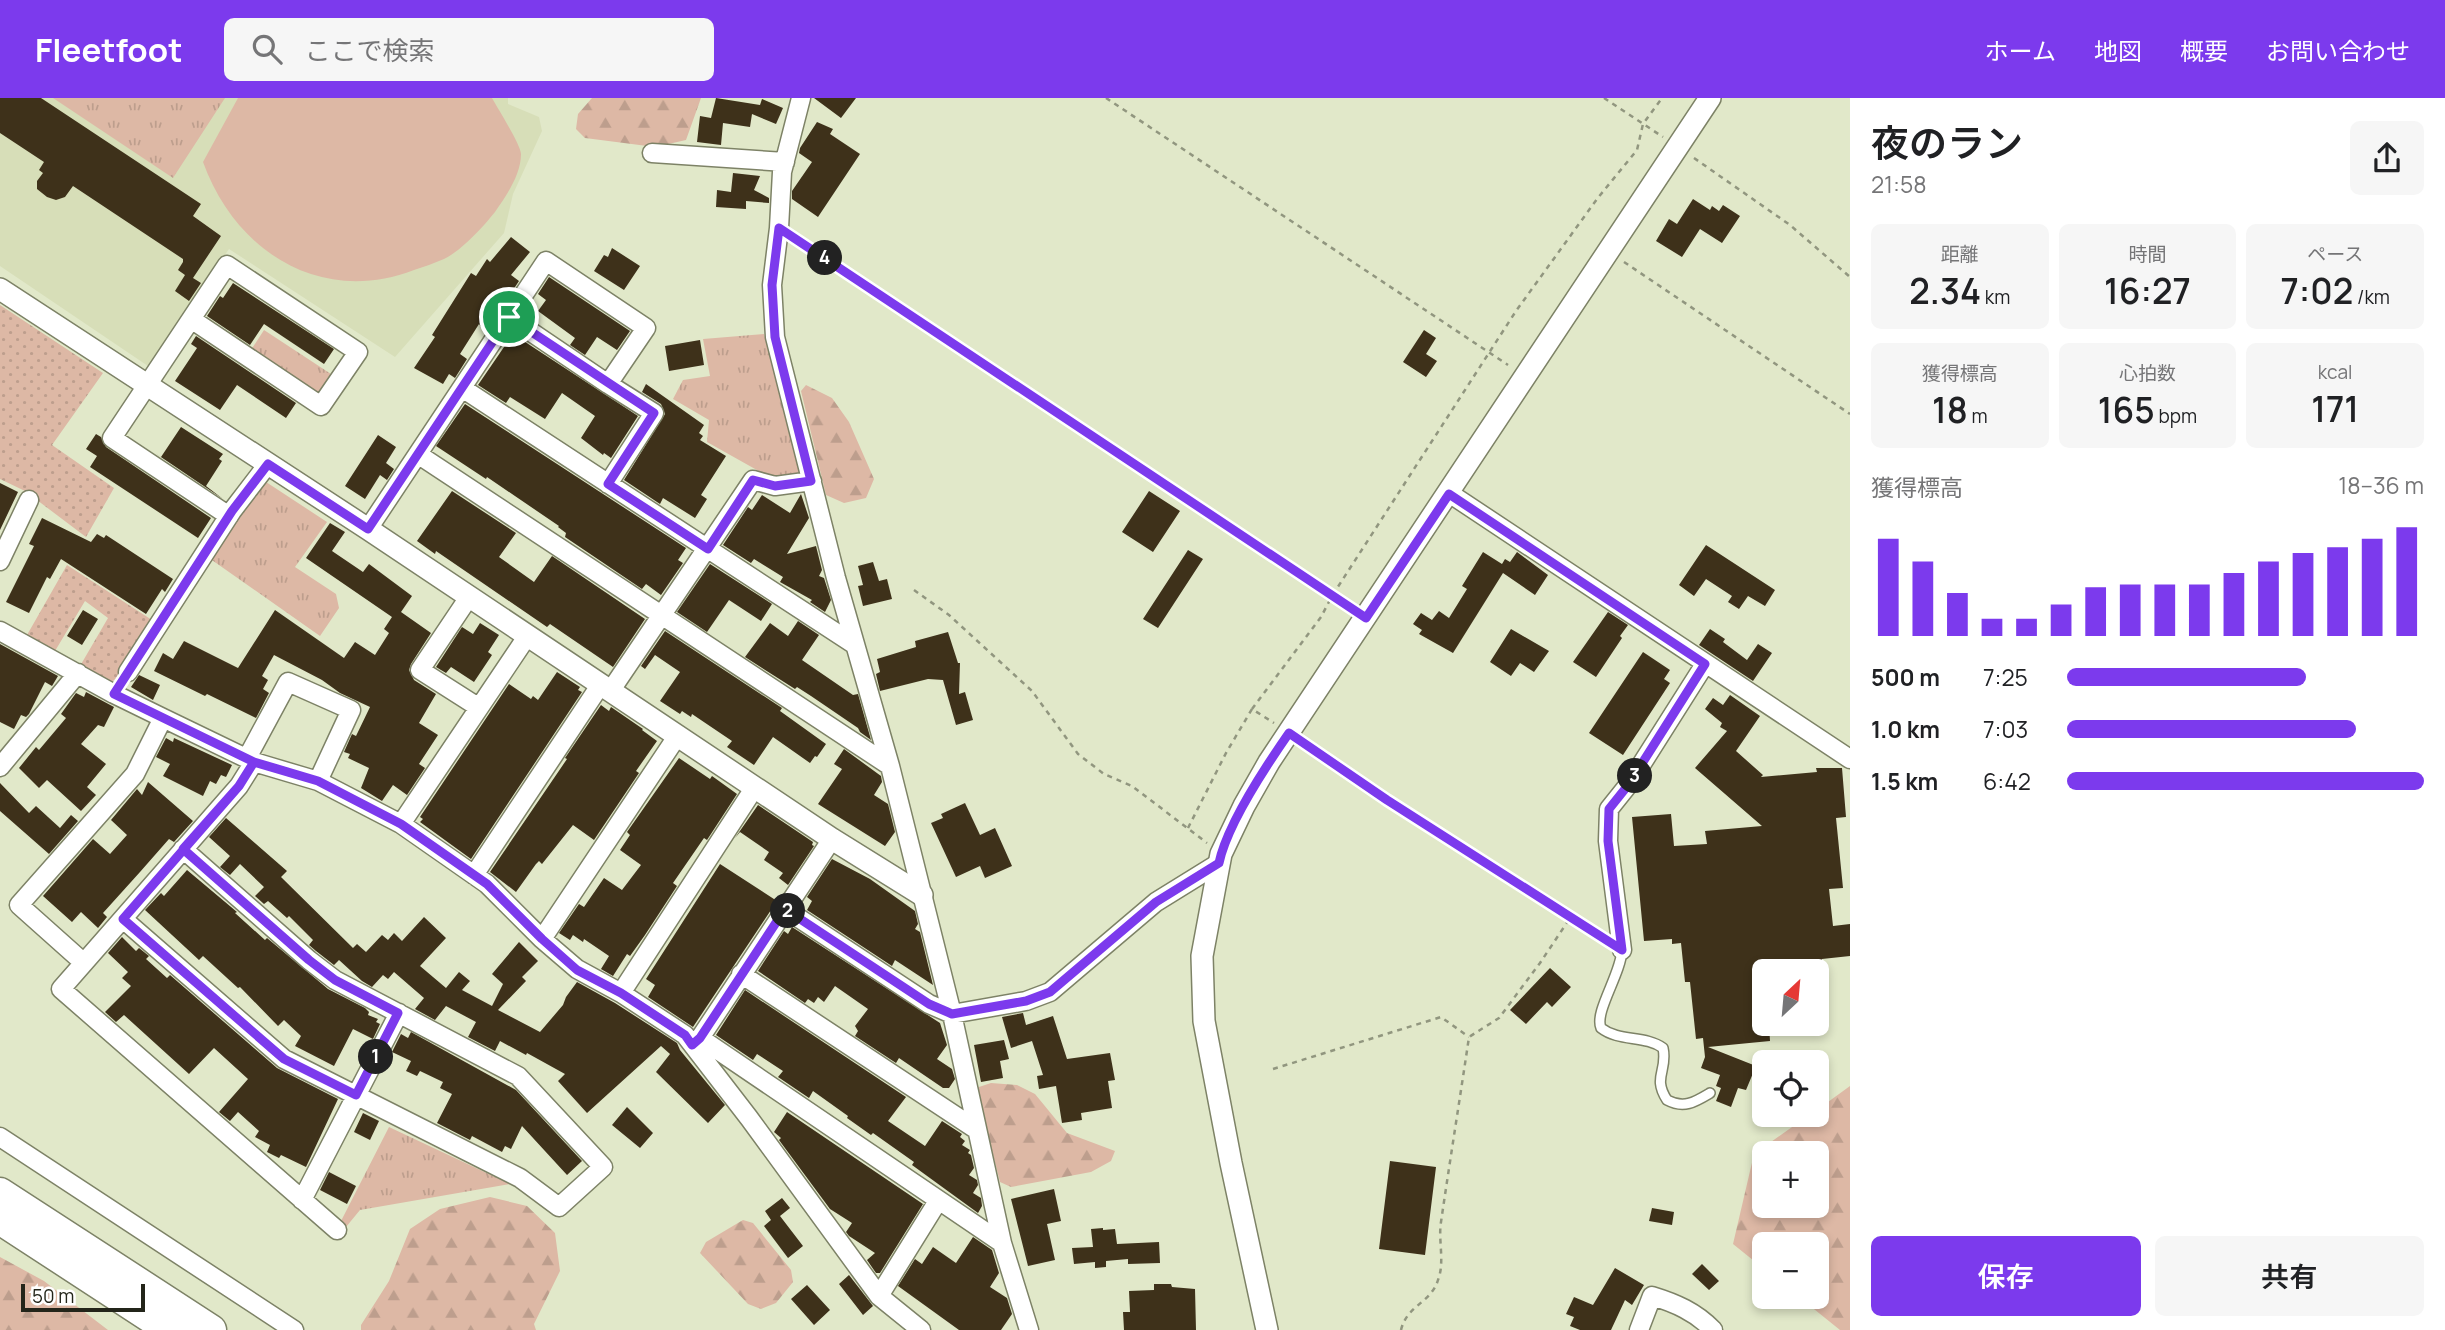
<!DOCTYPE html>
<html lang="ja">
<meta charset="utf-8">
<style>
body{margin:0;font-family:Manrope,"Noto Sans JP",sans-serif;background:#f6f6f6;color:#202124;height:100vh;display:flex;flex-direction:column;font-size:26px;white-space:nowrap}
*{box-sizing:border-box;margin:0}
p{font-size:23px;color:#757577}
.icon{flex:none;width:38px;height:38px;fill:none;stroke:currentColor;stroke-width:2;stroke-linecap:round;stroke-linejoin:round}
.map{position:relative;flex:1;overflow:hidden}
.side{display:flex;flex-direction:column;background:#fff;width:595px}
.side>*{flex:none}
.needle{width:46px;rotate:26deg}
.buttons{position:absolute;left:1752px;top:861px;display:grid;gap:14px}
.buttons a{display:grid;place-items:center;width:77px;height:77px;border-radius:10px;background:#fff;box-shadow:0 4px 10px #0003;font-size:35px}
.scale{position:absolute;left:21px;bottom:18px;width:124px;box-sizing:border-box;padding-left:7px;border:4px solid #23251a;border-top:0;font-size:19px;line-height:24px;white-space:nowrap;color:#23251a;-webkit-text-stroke:5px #fff;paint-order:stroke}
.pin{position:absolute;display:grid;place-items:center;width:60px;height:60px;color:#fff;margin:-30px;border:4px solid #fff;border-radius:50%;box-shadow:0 2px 7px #0007}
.km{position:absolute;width:35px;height:35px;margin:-18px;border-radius:50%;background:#222;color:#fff;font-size:19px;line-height:35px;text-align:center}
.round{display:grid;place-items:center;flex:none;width:74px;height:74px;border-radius:10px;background:#f6f6f6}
.summary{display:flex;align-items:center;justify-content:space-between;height:119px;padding:0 21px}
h1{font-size:38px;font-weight:600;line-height:52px}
.figures{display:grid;grid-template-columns:repeat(3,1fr);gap:10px;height:119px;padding:7px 21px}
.figures div{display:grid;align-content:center;border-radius:10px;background:#f6f6f6;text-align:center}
.figures b{font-size:35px;font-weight:600}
.figures small{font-size:19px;font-weight:400}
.figures p{font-size:19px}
.chart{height:196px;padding:14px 21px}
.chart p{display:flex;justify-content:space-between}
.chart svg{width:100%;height:126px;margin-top:7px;stroke:#7c3aed;stroke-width:6}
.action{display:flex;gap:14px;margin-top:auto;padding:14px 21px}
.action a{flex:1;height:80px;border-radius:10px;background:#7c3aed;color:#fff;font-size:28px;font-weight:600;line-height:80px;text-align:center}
.action a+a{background:#f6f6f6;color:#202124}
ul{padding:0 21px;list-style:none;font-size:23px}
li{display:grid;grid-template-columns:112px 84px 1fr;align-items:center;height:52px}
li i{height:18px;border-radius:9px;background:#7c3aed}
header{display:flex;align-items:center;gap:42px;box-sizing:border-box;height:98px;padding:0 35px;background:#7c3aed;color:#fff}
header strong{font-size:33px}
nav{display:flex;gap:38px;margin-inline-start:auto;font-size:24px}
.search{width:490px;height:63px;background:#f6f6f6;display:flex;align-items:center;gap:18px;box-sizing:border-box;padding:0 24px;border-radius:10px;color:#757577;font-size:26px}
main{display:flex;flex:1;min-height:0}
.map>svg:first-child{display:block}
</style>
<header>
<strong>Fleetfoot</strong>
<div class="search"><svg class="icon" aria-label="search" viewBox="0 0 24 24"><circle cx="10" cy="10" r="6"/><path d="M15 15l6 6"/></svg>ここで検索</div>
<nav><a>ホーム</a><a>地図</a><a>概要</a><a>お問い合わせ</a></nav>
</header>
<main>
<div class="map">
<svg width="1850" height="1232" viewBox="0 0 1850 1232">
<defs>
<pattern id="grass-dots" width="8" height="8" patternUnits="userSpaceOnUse" patternTransform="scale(1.75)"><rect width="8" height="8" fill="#ddb8a5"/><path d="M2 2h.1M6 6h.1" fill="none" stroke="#bd9e8d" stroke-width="1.8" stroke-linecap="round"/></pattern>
<pattern id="forest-firs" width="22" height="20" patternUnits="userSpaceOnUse" patternTransform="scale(1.75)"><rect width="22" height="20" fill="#ddb8a5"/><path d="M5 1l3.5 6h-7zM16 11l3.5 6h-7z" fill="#bd9e8d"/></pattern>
<pattern id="park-tufts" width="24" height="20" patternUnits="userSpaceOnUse" patternTransform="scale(1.75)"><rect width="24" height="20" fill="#ddb8a5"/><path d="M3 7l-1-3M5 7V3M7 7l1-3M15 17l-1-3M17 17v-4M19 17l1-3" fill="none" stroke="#bd9e8d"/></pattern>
</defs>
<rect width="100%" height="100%" fill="#e1e8c9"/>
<path fill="#d7deb8" d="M0,0H508V6L539,19L542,33L513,96L504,135L395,259L229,151L148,268L0,168Z"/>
<path fill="url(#grass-dots)" d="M0,207L103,275L52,347L114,390L86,439L25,393L0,381Z
M67,467L152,522L116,580L110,586L80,568L108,520L85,503L55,553L27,537Z"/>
<path fill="url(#forest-firs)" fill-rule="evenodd" d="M592,0H701L686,42L655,49L585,40L576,31L578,16Z
M806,287L832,300L849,324L874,381L866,400L844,405L826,397L801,293Z
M991,985L1017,987L1035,996L1067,1035L1115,1053L1111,1063L1091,1074L1011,1089L1000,1084L976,990Z
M1850,988V1232H1840L1799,1199H1816V1146H1764V1171L1733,1146L1754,1056L1809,1017H1816L1817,1012ZM1816,1055V1108H1764V1055Z
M490,1099L527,1108L555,1135L560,1173L534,1226L536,1232H361V1227L389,1183L410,1131L440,1111Z
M743,1122L753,1125L791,1172L793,1184L776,1205L761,1211L748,1206L700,1155L706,1144Z
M0,1159L44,1183L108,1232H0Z"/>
<path fill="url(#park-tufts)" d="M53,0H225L173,80Z
M264,232L331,276L318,297L251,252Z
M764,236L802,377L773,381L707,344L709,322L673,301L683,282L710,278L703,241Z
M263,382L327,424L295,469L336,496L339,510L320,538L209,460Z
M389,1029L510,1086L360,1112L346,1129L340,1125Z"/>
<path fill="#ddb8a5" d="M238,0H492C498,11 521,47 521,56C521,77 506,98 495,114C483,129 461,153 444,161C434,165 424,169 414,172C320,208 235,153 203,64Z"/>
<path fill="#3e311a" d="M0,0H41L201,106L193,118L221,138L193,180L201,185L189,203L175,193L185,177L178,172L183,164V161L73,88L65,99L56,102L47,99L37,91V83L43,75L39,72L44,64L0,35Z
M716,0L760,7L762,1L783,10L776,26L752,16L750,29L723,25L721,47L697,44L700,18L711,20Z
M814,0H856L841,20Z
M817,24L833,31L830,36L860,56L818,119L792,101V93L812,64L799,55L800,50Z
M733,75L760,78L754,92L769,100V105L746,103V111L716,109L717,92L731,94Z
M1693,101L1710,112L1712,108L1719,113L1723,107L1740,118L1722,145L1700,131L1682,159L1656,143L1669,121L1677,126Z
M511,139L530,154L511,177L519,183L489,228L485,225L482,229L479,226L460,256L467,261L455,280L449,276L443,286L414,270L435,239L432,237L471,175L476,178L487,161L490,164Z
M612,150L640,168L624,192L594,173L604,157L608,159Z
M549,179L630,233L617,252L597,239L585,257L570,247L575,240L538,213L546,202L538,196Z
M233,185L334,251L324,266L264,226L250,247L207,218L220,198L223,200Z
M1424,232L1436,240L1426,256L1437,263L1426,279L1403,264Z
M513,236L638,318L611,360L604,355L603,357L581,340L595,318L562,295L545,321L510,299L506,305L478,287Z
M196,238L296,305L286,320L237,287L220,312L175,283L197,250L191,246Z
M700,242L704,267L669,273L665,248Z
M646,286L704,327L699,335L703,338L700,342L726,358L701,397L707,401L695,420L663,400L660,406L624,382L665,316L661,306L642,294Z
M465,306L686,450L678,462L683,465L661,497L646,486L642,491L565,439L566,435L558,429L559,428L487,379L486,381L436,348Z
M181,329L223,356L219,361L222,363L206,388L223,401L155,355L161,359Z
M96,336L101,339L106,349L211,420L198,440L90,369L97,358L86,351Z
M378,337L396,349L386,365L394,371L387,382L380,377L365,401L345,388Z
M0,385L18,394L0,432Z
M452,393L516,435L499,459L534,484L552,458L645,521L613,569L550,526L547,529L436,453L435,456L417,443Z
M1149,393L1180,413L1153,454L1122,434Z
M801,396L809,420L787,456L816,448L822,472L819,478L824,480L831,502L825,514L810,504L812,502L780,484L783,479L754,461L751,465L723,447L748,409L752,412L762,397L790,415Z
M42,420L91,444L97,436L104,440L106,437L173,481L165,494L162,491L146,516L61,461L50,481L47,479L29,515L6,504L34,448L29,446Z
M330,425L345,434L332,453L363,474L369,466L412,498L401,514L431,535L411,566L409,572L414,582L436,596L419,625L438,637L419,666L425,670L407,697L393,687L382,703L361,690L369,670L348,660L350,656L344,654L352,636L356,638L370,609L340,595L322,582L274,557L262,578L268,582L263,591L269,595L256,620L207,596L205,598L154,573L163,555L173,561L184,543L238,570L275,512L344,560L355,544L375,557L389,535L384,531L392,519L306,460Z
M1706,447L1775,492L1765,508L1748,498L1739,511L1728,504L1732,498L1706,481L1694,498L1679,487Z
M1188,452L1203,461L1158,530L1143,521Z
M1483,454L1502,466L1505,461L1510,464L1517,454L1548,477L1535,497L1503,475L1453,555L1419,536L1422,532L1413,526L1421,515L1432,522L1439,513L1449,520L1467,491L1462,488Z
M873,464L879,483L887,481L892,501L863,508L858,488L863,487L858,468Z
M710,466L772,506L761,523L729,502L707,534L677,514Z
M83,512L98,521L82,547L67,538Z
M1608,514L1628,527L1620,538L1622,540L1596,579L1573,564Z
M798,523L819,537L802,562L853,597L858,596L871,642L860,634L858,630L811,598L797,589L795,591L745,559L770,525L788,538Z
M480,525L499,537L488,554L492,557L474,584L451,569L446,575L436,569L462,529L473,536Z
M1511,531L1549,553L1534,574L1520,565L1511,578L1490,564Z
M1710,531L1725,541L1723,544L1747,562L1758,546L1772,555L1753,583L1699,547Z
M665,533L782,610L780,613L826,646L817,659L815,658L810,665L773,639L754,667L727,649L732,643L692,616L691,619L682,613L680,616L660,603L680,574L655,557L645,571L641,568Z
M948,534L958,565H960L959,596L965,594L973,622L956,627L943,582L928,581L880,593L876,576L880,574L877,561L916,549L915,543Z
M0,546L58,578L52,588L45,584L29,616L26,619L21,617L14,631L0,624Z
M1643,554L1670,572L1664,581L1670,585L1623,657L1589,635Z
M557,574L580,589L578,592L582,594L471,761L420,724L423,721L420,719L509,586L531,601L533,598L538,602Z
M139,577L160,587L153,602L131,589Z
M86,594L114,609L104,629L98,627L81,646L106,666L87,689L96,697L81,713L47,682L39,690L19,670L36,649L39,652L66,620L61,616L76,595L84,599Z
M1730,597L1760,618L1736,653L1763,677L1761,679L1817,674L1816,670H1842L1846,719L1836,720L1843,790L1829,791L1833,828L1850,826V858L1822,861V870L1764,873V926H1769L1770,943L1708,949L1756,968L1746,992L1738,990L1731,1009L1716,1003L1721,990L1716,988L1720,977L1701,970L1705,959L1703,940L1696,941L1690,884H1685L1681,845L1672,846V841L1644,843L1632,719L1671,716L1674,748L1707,746L1705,733L1762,728L1695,670L1727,633L1720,629L1722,625L1705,611L1713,600L1723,607Z
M601,607L609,613L611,609L643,631L642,632L657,643L636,673L639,675L594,742L573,727L542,766L539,763L536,766L516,794L490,774L567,661L565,660Z
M166,640L173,644L174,640L232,667L226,679L221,677L216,686L210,683L203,698L163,678L170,666L156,659Z
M844,651L881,678L882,684L874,697L888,706L895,734L885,748L818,706L842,671L834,666Z
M679,660L710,681L712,678L737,696L707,742L704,740L673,785L677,788L645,837L630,858L627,856L613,878L601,871L609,858L584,841L583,844L573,837L570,842L559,835L579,806L584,809L604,780L622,792L641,767L620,752L630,737L627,734Z
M148,684L193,723L174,744L169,741L140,774L103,815L107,819L98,830L81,814L72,824L43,798L93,741L110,756L127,737L111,722L137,691L142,697Z
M0,685L29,715L36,708L60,730L71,717L78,723L49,756L0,713Z
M965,705L980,737L995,730L1012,768L985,780L980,768L956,779L931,725L943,720L941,716Z
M758,707L813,744L812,747L814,748L788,787L779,780L783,775L764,762L769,754L740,734L735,740Z
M226,720L287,773L281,779L353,850L357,846L366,854L382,837L388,842L394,835L402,843L424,819L446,840L420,868L446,890L459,874L470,883L462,892L492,908L503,886L492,876L519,844L538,863L522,879L526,883L498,912L540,934L563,907L566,899L577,884L615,905L677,945L680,952L725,1007L708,1025L656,974L670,956L661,948L587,1015L558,983L565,976L527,955L526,957L500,943L495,953L468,939L476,924L446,908L435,922L415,911L424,900L394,874L388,881L383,877L372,889L362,883L339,862L334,867L316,853L309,847L313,842L289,818L287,820L268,803L264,806L255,798L264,789L240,766L230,777L220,769L230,758L209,739Z
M832,761L870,781L915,813L918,826L915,831L920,834L933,887L895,862L892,868L807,812L812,803L807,799Z
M720,766L777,803L693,929L648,899L655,887L646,881Z
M187,772L237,814L235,815L265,842L267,840L328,891L365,910L369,914L368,917L378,921L376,924L380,926L373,941L353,931L334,968L295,948L301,938L284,922L278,928L240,889L238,890L203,858L199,862L145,812L161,795L164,798Z
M792,829L940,925L947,947L937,961L952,971L955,981L949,990H943L899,960L896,965L855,938L858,933L855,928L868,911L835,888L824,904L818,899L814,905L808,901L805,905L758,873L784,833L788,836Z
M122,839L136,853L139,850L149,858L146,861L167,880L170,877L277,970L338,1001L306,1069L281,1057L279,1060L267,1054L270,1047L255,1039L259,1033L238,1014L230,1023L219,1014L248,981L214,950L189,976L124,917L116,924L105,914L131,888L122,880L128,874L108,855Z
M1550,870L1571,889L1552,909L1547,904L1526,926L1510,912Z
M745,892L906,999L888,1023L925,1048L942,1023L962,1036L960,1039L965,1043L962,1047L970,1052L968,1055L971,1057L974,1070L969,1077L977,1082L978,1087L973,1095L981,1100L982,1108L978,1115L912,1067L914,1064L873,1035L871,1037L847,1020L848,1018L813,993L809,1000L778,979L783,973L757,956L753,962L716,937Z
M1023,915L1026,927L1053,918L1067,961L1110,955L1115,982L1108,983L1112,1010L1081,1015L1082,1022L1062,1025L1056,988L1039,991L1037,978L1043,977L1032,943L1011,950L1002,919Z
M411,934L516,992L582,1063L567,1077L522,1028L511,1051L505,1048L502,1054L472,1038L470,1042L437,1025L452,996L440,990L443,984L420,973L417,978L406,973L411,963L392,954L401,936L408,940Z
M1004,942L1009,961L1000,963L1003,980L981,984L974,947Z
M627,1009L653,1035L640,1050L612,1027Z
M787,1014L923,1106L880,1175H876L867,1162L875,1155L849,1138L846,1134L852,1125L830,1111L779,1042L781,1040L774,1034Z
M363,1015L379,1023L370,1042L354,1034Z
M1390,1063L1436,1069L1425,1157L1379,1151Z
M329,1074L356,1088L347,1106L320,1092Z
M1054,1091L1061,1123L1047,1126L1055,1162L1028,1168L1011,1101Z
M782,1100L790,1110L780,1118L803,1148L788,1160L764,1128L771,1122L765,1113Z
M1652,1110L1674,1114L1672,1127L1649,1123Z
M1103,1130V1132L1115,1131L1117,1146L1159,1144L1160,1165L1128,1166V1161L1106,1163V1169L1095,1170V1164L1074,1166L1072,1150L1093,1149L1091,1131Z
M973,1139L992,1152L999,1175L990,1189L1007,1200L1012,1216L1001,1232H959L898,1188L915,1161L922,1166L933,1149L956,1165Z
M1702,1166L1719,1183L1709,1192L1692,1176Z
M1615,1170L1644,1187L1632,1207L1625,1202L1611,1232H1580L1570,1228L1574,1219L1566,1216L1574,1199L1593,1207Z
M849,1177L873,1208L863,1217L839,1186Z
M1154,1186H1171L1172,1189L1195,1191L1196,1232H1124L1123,1214H1130L1129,1193L1154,1192Z
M807,1187L830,1212L814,1227L791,1201Z"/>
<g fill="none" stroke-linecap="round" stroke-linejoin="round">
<defs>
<path id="service" d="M1622,852C1621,876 1594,914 1601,930C1619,944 1645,937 1663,950C1668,973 1652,979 1667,1002C1684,1011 1695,1004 1710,995"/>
<path id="minor" d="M801,0L782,74L779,130L772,187L775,239L836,480L890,668L952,916L1002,1145L1029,1232
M652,55L785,64
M509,219L608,286
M191,221L321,308L358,254L227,167L112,340L229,418
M462,290L855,547
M419,357L890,668
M1449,395L1850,661
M368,431L546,163L646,230L608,286L654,315L608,386
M0,463L29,402
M469,499L420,572L478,609
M0,533L114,596L163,620L254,664L318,683L401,726L487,786L542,841L577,871L621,895L685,937L749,1020L879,1198L921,1232
M128,574L232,413L268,366
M611,592L753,382L775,388L812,383
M247,660L288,584L351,612L318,683
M254,664L239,688L61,891L337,1132
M0,669L78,575
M401,726L528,537
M832,741L700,940L1002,1145
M474,777L601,586
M785,811L929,906L952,916L1026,903L1050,894L1156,804L1219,765
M123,821L284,961L520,1080L559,1109L603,1069L518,978L335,882L309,862L183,751
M542,841L678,637
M1622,852L1608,743L1609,711L1629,686L1705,566
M84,865L19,807L135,676L163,620
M741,876L977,1032
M621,895L755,689
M0,1039L294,1232
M302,1102L399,915
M879,1198L938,1103
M1639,1232L1652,1198C1675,1205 1696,1214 1713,1232"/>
<path id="tertiary" d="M0,191L368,431L832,741L922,797
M1267,1232L1231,1065L1204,923L1202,858L1221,756L1244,708L1269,664L1710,0"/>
<path id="trunk" d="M0,1095L211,1232
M0,1121L170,1232"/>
</defs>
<use href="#service" stroke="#7d8266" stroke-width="12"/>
<use href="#minor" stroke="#7d8266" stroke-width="21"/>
<use href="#tertiary" stroke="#7d8266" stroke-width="24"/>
<use href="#trunk" stroke="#7d8266" stroke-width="33"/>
<path stroke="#91967f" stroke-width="2.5" stroke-dasharray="5 5" stroke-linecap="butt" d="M1106,0L1508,267
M1604,0L1663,39
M1694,60L1790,127L1850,179
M793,139L1350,510
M1624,164L1850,316
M914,492L949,517L1032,593L1078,656L1104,676L1132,688L1207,745
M1252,611L1321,519L1332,498L1516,213L1597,101L1637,52L1643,26L1662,0
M1303,644L1387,702L1602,840
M1188,730L1226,655L1252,611L1274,625
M1273,971L1441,919L1469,939
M1401,1232C1407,1207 1431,1205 1438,1182C1445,1164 1438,1142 1441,1124C1450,1062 1460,1000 1469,939L1499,920L1540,865L1570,820"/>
<use href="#service" stroke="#fff" stroke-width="9"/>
<use href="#minor" stroke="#fff" stroke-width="18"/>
<use href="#tertiary" stroke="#fff" stroke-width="21"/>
<use href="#trunk" stroke="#fff" stroke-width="30"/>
</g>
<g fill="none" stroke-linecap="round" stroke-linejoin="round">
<defs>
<path id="route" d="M509,219L368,431L268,366L232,413L114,596L254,664L239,688L183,751L309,862L335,882L398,915L356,997L284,961L123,821L239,688L254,664L318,683L401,726L487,786L542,841L577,872L621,895L685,937L692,947L700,940L785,811L929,906L952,916L1026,903L1050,894L1156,804L1219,765C1227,727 1266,668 1289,635L1387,702L1622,852L1608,743L1609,711L1629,686L1705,566L1449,396L1366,520L779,130L772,187L775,239L811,383L775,388L753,382L708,451L608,386L654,315L509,219"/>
</defs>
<use href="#route" stroke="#fff" stroke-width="14"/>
<use href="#route" stroke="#7c3aed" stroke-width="9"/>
</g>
</svg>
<div class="buttons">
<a><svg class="needle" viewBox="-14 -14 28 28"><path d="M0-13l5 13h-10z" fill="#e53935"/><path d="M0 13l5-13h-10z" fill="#757577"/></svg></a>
<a><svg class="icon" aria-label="locate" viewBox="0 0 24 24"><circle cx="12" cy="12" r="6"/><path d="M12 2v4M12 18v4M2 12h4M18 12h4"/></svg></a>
<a>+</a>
<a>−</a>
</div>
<div class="scale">50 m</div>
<div class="pin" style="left:509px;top:219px;background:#1e9e55"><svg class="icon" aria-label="arrive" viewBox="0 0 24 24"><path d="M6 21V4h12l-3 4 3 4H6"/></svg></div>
<b class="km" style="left:376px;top:959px">1</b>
<b class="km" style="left:788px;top:813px">2</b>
<b class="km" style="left:1635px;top:678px">3</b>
<b class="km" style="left:825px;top:160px">4</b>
</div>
<section class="side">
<div class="summary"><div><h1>夜のラン</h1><p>21:58</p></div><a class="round"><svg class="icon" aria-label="share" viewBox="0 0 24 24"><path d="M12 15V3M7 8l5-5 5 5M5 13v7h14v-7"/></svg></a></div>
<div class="figures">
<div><p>距離</p><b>2.34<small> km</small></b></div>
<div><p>時間</p><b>16:27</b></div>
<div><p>ペース</p><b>7:02<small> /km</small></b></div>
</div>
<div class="figures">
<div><p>獲得標高</p><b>18<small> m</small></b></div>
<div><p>心拍数</p><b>165<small> bpm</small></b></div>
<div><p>kcal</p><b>171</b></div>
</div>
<div class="chart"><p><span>獲得標高</span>18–36 m</p>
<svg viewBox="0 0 160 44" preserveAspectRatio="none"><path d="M5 44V10M15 44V18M25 44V29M35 44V38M45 44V38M55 44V33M65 44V27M75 44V26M85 44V26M95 44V26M105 44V22M115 44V18M125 44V15M135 44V13M145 44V10M155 44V6"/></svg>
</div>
<ul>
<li><b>500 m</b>7:25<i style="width:67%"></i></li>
<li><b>1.0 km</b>7:03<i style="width:81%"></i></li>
<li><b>1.5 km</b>6:42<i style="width:100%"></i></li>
</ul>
<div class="action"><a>保存</a><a>共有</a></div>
</section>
</main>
